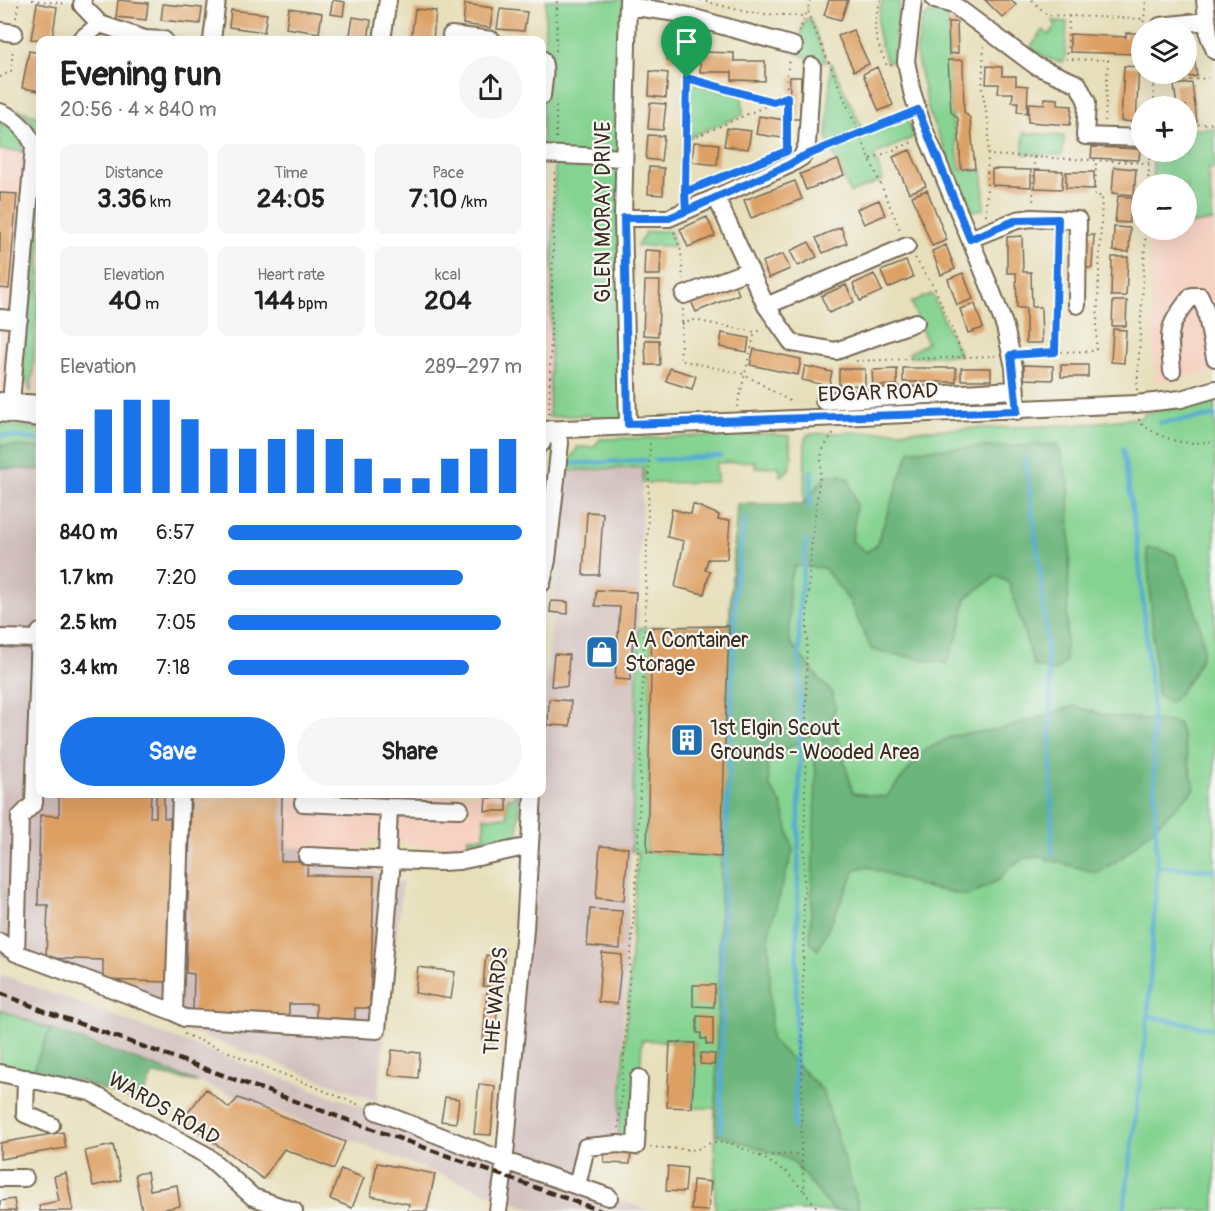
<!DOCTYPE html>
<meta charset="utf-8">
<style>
body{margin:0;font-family:Pangolin,sans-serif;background:#f6f6f6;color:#222;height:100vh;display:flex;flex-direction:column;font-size:22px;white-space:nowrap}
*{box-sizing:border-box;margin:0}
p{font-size:20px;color:#767676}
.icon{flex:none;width:33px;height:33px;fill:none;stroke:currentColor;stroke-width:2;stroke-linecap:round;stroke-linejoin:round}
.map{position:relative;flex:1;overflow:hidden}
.details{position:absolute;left:36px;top:36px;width:510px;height:762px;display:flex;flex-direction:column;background:#fff;border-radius:12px;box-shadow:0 6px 24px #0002}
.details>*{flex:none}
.buttons{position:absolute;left:1131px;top:18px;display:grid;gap:12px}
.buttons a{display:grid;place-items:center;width:66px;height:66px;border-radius:50%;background:#fff;box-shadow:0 6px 24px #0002;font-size:30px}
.pin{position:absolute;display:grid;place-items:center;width:51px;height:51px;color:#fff;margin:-62px -26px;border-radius:50% 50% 50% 0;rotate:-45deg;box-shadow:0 0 6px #0007}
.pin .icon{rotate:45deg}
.round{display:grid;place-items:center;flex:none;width:63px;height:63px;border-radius:32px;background:#f6f6f6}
.overview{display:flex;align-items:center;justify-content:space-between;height:102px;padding:0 24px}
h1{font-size:33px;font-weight:700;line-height:45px}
.stats{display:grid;grid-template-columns:repeat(3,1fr);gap:9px;height:102px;padding:6px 24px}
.stats div{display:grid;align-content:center;border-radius:12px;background:#f6f6f6;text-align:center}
.stats b{font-size:26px;font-weight:700}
.stats small{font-size:16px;font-weight:400}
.stats p{font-size:16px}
.chart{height:168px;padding:12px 24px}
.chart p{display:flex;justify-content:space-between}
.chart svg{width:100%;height:108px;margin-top:6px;stroke:#1a73e8;stroke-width:6}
.cta{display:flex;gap:12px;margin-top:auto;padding:12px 24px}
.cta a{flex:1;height:69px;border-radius:36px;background:#1a73e8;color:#fff;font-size:24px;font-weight:700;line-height:69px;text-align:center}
.cta a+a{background:#f6f6f6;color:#222}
ul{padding:0 24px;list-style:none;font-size:20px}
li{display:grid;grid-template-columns:96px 72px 1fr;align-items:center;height:45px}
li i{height:15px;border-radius:8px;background:#1a73e8}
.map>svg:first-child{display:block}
</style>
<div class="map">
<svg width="1215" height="1211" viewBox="0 0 1215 1211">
<rect width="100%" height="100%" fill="#f6f6f2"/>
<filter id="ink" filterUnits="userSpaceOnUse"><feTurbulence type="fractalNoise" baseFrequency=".0167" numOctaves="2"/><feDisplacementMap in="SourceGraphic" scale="12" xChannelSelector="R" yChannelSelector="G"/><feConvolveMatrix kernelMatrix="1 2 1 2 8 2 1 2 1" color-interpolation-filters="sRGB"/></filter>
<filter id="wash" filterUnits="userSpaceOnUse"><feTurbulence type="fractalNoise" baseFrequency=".008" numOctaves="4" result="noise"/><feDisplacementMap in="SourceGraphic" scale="24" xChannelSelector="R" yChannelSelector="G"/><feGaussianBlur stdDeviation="1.35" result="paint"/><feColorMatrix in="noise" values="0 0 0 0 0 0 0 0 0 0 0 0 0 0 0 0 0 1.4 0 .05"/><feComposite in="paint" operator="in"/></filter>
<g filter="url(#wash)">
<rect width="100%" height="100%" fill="#e7dfba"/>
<path fill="#f6d2c3" d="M0,107L17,109L40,118V394L0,391Z
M1208,168H1215V374L1155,381L1148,232L1162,230H1186L1187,225L1213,221Z
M542,206H553L549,417L542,418Z
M289,794H520L518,833L511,839L468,850V848L420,846L388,840H372L361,851L287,847Z"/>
<path fill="#d1bfbd" d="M0,445L40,448V794H289L287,847L361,851V870L374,871L381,875L384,881L403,882L377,1101L173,1025L67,978L0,956Z
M643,467L631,851L618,1144L586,1147L578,1186L651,1211H536L162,1068L0,1010V974L505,1160L535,794H542V723L568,471Z"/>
<path fill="#85d391" stroke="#607e58" stroke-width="1.5" d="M546,0H628V424L587,415L549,417L555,155L542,154V96Z
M883,0H900L895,35L894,61L887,62C878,40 873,23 883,0Z
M936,12L948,14L950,100L960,170H983L984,209L972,211L930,116L916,54L922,21L927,15Z
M810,18L827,62L815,61L796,53L805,20Z
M1053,21L1067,22L1065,60L1063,62L1051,60L1030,48L1043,30L1049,35L1056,26Z
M831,62L864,133L906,115L914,137L874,155L883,180L850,193L827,138Z
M690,83L742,96L743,115L689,137Z
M17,109L40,118V285L31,393L26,380H21L40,146C38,127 31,122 17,109Z
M0,122C13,129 23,136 23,152L0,150Z
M1215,128V168L1208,169L1213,221L1187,225L1186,184H1152L1154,152H1186L1187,130Z
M1023,133L1064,136L1063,153L1061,155L1023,154Z
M652,231H671L674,246H637L645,233Z
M932,294L960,355L910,357L909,353L927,343L911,302Z
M1215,401V1211H715V1108H692L695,1043L642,1040L636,1146L618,1144L638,852L631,851L639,628L729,626L737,504H804L805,439L808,434L1075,425L1144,417V413Z
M0,424L40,429V448L0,445Z
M772,434L789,436C791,451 797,469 780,476L779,466L755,468V461L716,463L717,482L643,483V467L568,471L571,458L578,447H594L600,439Z
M514,794H520L518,833L511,839L468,850V837H484V817H507V798H514Z
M0,1010L50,1029L32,1072L0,1066Z"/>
<path fill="#6cb57b" stroke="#54704c" stroke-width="1.5" d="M1058,444L1069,483L1070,550L1065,662L1055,671L1034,666L1009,583L997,576L966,598L959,633L946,664L872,650L848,599L824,568L795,566L789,581L790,642L820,680L831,691L836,707L828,726L784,750L767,764L770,787L782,805L793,850L769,931L771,1039L823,1091L860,1211H834L792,1161L764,1149L715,1134L721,857L647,852L652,627L729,626L737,504H804L826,475H839L849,479L856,505L852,541L866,552L876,546L910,450Z
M0,445L40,448V470L0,468Z
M1147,548L1159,549L1175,555C1183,578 1204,626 1203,648C1202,665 1182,691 1170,703L1157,695Z
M1074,706L1108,716L1178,723L1182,733L1195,789L1124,856L1098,873L1039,857L1026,858L1011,866L999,880L968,896L920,886L868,867L856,869L818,950L810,943L816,776L814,745L825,738L838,737L853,793L886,797L924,751L952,736L1006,728Z
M50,1029L198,1082L153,1074L140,1103L80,1081L32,1072Z"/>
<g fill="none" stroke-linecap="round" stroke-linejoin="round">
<path stroke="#54acd1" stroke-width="4.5" d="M1160,423L1215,416
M0,435L40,440
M1123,449L1138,549L1152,700L1157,867L1148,1016L1124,1211
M1025,458L1042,584L1050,693L1052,853
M655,460L720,456
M569,464L645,460
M809,507L812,471
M1157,867L1215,870
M1148,1016L1215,1029
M794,1128L800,750L799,613L806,541
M721,1131L722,947L736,577L745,519"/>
</g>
<g id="blocks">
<path fill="#dea063" d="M118,0L148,3L146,20L116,17Z
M333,0L345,2L343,16L330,14Z
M829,0H848L841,20L824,15Z
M985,0H1011L1016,5L1003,18Z
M37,3L57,7L52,40L31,39Z
M163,4L202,8L200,24L161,20Z
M465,4L493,8L490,28L463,24Z
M289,8L322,13L319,33L286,28Z
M415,9L436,11L433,40H411Z
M500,9L527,12L524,31L497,29Z
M231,10L267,14L264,32L229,27Z
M353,17L371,20L368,40H349Z
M948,22H957L958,53L949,54Z
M853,30L869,64L854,71L838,36Z
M1126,33H1138L1137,54L1070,52V34L1126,37Z
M667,43L703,44V52L734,53V61H765V81L732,80V72H700V61L667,60Z
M1193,50L1197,76L1177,78V74H1186V51Z
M29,51L40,53V91L22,88Z
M948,60H963L964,112L970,118L975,168L961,169L958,118L951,112Z
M987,66L1002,67V76H1016V85L1028,86L1027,113L1017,112L1018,102H1012L1013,93H998L999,84H986Z
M1124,66L1139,67L1136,122L1121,121Z
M877,67L893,105L879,111L863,74Z
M650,71L668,73L666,98L649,96Z
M790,77H801L800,119H789Z
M1192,83L1197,122L1186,123V106H1177L1174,85Z
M1045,98L1058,99V105L1072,106L1070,125L1028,122L1029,103L1044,104Z
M650,103L666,104L663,130L648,129Z
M759,116L785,120L782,138L756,134Z
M727,128L751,131L748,149L724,146Z
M648,135L664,136L661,161L646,159Z
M694,142L719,144L717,165L692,162Z
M1092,147L1140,149L1139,160L1091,158Z
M910,150L926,186L909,193L893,157Z
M838,160L844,175L806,190L800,174Z
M649,167L664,168L663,195L648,194Z
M1114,167L1136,169L1134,195L1112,193Z
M992,169L1031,170V187L992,185Z
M1035,170L1063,171L1062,189L1035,188Z
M1066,172H1094V189L1066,188Z
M795,181L802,199L751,218L744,200Z
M927,190L947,240L932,246L912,196Z
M0,193L17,194L9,289L0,288Z
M1118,196L1132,197L1129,223L1115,222Z
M879,200L885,215L864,224L857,209Z
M707,217L715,236L688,247L680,229Z
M841,227L847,243L823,253L816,238Z
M1114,227L1130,228L1129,252L1113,251Z
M1084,235H1094L1092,268H1082Z
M1022,236L1023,272H1031L1032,307H1041L1042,343H1026V308H1017L1016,273H1007V237Z
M809,242L817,257L798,266L790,251Z
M946,245L955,269L941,275L932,251Z
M645,250L661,251L660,275H644Z
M783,254L790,269L769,278L762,262Z
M1112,257H1128L1126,296H1111Z
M906,261L913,277L888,288L881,271Z
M963,273L973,299L957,305L948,279Z
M874,274L882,291L860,301L853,284Z
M645,281H660L658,336L643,335Z
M734,283L739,294L696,312L691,301Z
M846,285L854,302L829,313L821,296Z
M1113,301H1127L1126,326H1112Z
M975,304L983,328L968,333L960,309Z
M1113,329L1126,330L1124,363L1111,362Z
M722,333L749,338L747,352L720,347Z
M645,340H659L660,365H646Z
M754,349L801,359L798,375L750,365Z
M1024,365L1053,366V380L1024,379Z
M1061,365H1088V377H1061Z
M805,366L832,372L829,386L802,380Z
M670,368L696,376L692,389L666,381Z
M903,368H956V382H903Z
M961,368H991V380H961Z
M839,369H865V385L839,386Z
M897,369V385L873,386L872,370Z
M693,504L719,515L718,520H730L727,559H708L705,570L710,571L704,594L675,587L684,541L667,537L672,509L691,514Z
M587,512L603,513L599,575H583Z
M596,590L636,592L630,680L615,679L620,607L595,606Z
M551,601L568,602V614L550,612Z
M729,626L721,857L647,852L652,627Z
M554,654L569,655L567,687L551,686Z
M549,699L571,701L570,726L548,725Z
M59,794H151L150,817H156V794H164V818H170V830H173L169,982L103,980V960L46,958L48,905H38L40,815L59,816Z
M191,794H282L281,861H308L307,875L374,876L370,1008H355V1019L316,1018V1004H289V1016L193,1013L194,974L186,973Z
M486,798H507V811H485Z
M600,846L628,848L624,901L596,898Z
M590,909L622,911L620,949L587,946Z
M496,948L505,949L502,988L483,986L486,955L495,956Z
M602,953L622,955L617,1004L598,1002Z
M418,967L455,972L451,999L415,993Z
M693,985H715L714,1007L693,1006Z
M487,992L499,993L494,1043L483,1042Z
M697,1016L713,1017V1045L706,1044V1039H701V1033H697Z
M670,1042L695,1043L692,1108L667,1107Z
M392,1050L420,1053L418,1078L389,1075Z
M701,1053L715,1054L714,1065L700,1064Z
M479,1084L495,1086L491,1135L474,1134Z
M206,1089L229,1108L238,1098L345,1142L334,1169L284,1149L263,1179L183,1119Z
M445,1097L459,1099L456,1123L441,1121Z
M63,1132L66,1148L0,1159V1143Z
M113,1145L121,1180L93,1186L85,1151Z
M605,1148L631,1149L630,1164L604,1163Z
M377,1163L435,1174L427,1211H408L409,1204L371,1196Z
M668,1166L687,1168L685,1192L666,1191Z
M341,1169L364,1178L352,1208L330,1199Z
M147,1172L150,1190L177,1185L180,1206L155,1211H142L135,1174Z
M66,1173L73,1211H40L39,1205L59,1201L54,1176Z
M693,1180L711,1182L708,1211L691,1210Z
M14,1199L16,1211H0V1201Z"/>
</g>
</g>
<g filter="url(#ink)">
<use href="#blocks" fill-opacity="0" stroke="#776955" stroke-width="1.5"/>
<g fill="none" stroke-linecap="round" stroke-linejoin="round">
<defs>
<path id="minor" d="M83,0L82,5L100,24L145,39L164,40
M628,0L623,218L628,424
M913,0L906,61L912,92L922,124L992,292L1005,327L1014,367L1017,411
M935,0L954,5L1036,66L1078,84L1087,102L1085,136L1142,138
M1205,0L1209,36L1215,51
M628,6L677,13L794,46
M1160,26L1207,21
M0,31L14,33
M451,35L492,40
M80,40L100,24
M212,40L217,0
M382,40L388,0
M542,59C547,69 543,84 542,96
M0,112C16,118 27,130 34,146L11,402V415
M542,154L624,158
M716,197L766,306L792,343L836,351L916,322
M623,218H669L789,165L802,157L807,144L812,66
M970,239L1017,220L1032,218L1078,220L1077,305
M684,295L750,270
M766,306L907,246
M0,318L19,320
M1172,371C1169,331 1165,328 1192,296H1200L1206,311L1215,358
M1,401L40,404
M824,401L1015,390
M0,413L40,418
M542,430L1136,404L1181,399L1215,389
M542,443L543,437L551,429L560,443L547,560L542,583
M40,632L34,803L20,817L16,953L174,1012
M0,638L40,639
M181,794L174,1012L184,1018L377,1030L392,860
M303,803L389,807L387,860
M389,807L460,809
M307,856L441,862L459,861L530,846
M0,942L16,953
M0,1073L90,1092L206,1155L253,1197L294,1211
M26,1078L25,1114L51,1125
M376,1111L505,1161L609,1197
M0,1178H25
M586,1189L577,1186L586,1147L618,1144L636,1146L639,1078
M498,1211L503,1177L525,929L533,794"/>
</defs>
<use href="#minor" stroke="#776955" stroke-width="20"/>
<path stroke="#776955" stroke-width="2" stroke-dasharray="1.5 4.5" stroke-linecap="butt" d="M32,0L68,4
M700,0L750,13L803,16
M810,0L808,9L809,16L901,232
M881,0C870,27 876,41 887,66L892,65
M1032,0L1047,15L1144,19
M1069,16L1067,59L1108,60L1105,121
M16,18L19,0
M1143,28L1146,0
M799,32L808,9
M984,46L982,89L989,127L988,155L1034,157L1033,203
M556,51L557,0
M1154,74V106
M0,77L11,71L13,48
M1154,84L1208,78
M1186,126L1215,123
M556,138V105
M686,141L787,97
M787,147V72L790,60
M823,148L904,115
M1034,157L1149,163
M871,159L913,142
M1148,184L1150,152
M685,192L702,185
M685,193L687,78L773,102
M986,215L988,155
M674,232L681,251L683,279
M915,258L935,289L964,358
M683,309L680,360L744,374L793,403
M682,324L693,320L755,332L764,330
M1055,352L1096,351L1102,196H1095L1096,161
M1027,354L1055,352L1058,235
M856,361L995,356
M1137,390L1146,230
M737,407L755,332
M549,414L555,171
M1139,419L1140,423C1166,441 1183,446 1215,441
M184,1034L362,1106
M619,1128L638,852L650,442
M650,1147L696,1150L712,1142L730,1143L760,1156L801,1154
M760,1156L786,1172L804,1191
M820,1211L805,1193L801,1154L807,618L811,550L821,466V457L824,447L834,432"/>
<use href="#minor" stroke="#fff" stroke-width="16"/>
<path stroke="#3b2a1e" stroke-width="4.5" stroke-dasharray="9 4.5" stroke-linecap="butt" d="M0,993L47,1012L601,1211"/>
</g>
</g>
<g fill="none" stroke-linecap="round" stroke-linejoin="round" filter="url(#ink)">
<defs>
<path id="route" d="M687,78L685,192L686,211L669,218H624L628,424L1017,411L1011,355L1055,352L1058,219L1017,220L970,239L918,110L802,157L789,165L686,211L685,192L787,151V97L773,102L687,78"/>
</defs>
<use href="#route" stroke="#fff" stroke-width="12"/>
<use href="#route" stroke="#1a73e8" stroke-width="8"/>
</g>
<defs>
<symbol id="shop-square" viewBox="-11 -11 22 22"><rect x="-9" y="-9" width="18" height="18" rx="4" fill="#1f6fb2" stroke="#f6f6f2"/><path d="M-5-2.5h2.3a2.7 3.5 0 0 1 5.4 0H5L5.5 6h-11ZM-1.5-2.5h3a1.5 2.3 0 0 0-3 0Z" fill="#fff"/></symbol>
<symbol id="building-square" viewBox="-11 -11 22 22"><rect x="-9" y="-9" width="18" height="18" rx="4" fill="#1f6fb2" stroke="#f6f6f2"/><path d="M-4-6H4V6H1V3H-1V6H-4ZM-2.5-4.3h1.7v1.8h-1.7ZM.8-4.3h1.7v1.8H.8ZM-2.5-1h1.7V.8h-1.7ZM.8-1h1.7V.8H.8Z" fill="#fff"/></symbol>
</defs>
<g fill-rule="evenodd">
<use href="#shop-square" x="583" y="633" width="38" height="38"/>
<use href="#building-square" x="668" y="721" width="38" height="38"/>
</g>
<g text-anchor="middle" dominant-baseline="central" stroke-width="4.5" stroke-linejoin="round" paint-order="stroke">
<g font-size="21" fill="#3b2a1e" stroke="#f6f6f2">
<text transform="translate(603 212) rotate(-90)">GLEN MORAY DRIVE</text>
<text transform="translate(878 393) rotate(-2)">EDGAR ROAD</text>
<text transform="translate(496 1001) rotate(-85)">THE WARDS</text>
<text transform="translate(164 1109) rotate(30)">WARDS ROAD</text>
</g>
<g font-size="21" fill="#3b2a1e" stroke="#f6f6f2" text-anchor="start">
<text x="625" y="640">A A Container<tspan x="625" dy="24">Storage</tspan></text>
<text x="710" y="728">1st Elgin Scout<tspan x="710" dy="24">Grounds - Wooded Area</tspan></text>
</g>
</g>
</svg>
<div class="buttons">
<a><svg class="icon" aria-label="layers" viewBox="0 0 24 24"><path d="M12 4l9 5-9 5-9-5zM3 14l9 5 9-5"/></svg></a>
<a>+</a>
<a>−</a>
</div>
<div class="pin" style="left:687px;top:78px;background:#1e9e55"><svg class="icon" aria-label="arrive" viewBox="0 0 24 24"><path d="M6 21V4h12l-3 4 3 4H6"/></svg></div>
<section class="details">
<div class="overview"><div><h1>Evening run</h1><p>20:56 · 4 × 840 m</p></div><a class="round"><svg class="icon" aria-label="share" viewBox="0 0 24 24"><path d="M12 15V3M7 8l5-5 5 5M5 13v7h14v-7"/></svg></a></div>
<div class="stats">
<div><p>Distance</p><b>3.36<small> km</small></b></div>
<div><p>Time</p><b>24:05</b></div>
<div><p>Pace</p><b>7:10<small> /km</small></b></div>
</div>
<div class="stats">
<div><p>Elevation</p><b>40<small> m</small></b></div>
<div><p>Heart rate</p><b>144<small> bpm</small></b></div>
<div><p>kcal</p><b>204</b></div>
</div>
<div class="chart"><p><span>Elevation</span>289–297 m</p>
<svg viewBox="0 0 160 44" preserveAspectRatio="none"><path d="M5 44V18M15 44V10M25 44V6M35 44V6M45 44V14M55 44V26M65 44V26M75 44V22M85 44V18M95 44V22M105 44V30M115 44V38M125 44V38M135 44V30M145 44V26M155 44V22"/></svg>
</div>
<ul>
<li><b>840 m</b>6:57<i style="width:100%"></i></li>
<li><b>1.7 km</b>7:20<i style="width:80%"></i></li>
<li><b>2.5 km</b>7:05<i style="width:93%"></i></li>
<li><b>3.4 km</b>7:18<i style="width:82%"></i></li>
</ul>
<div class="cta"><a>Save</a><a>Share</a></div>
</section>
</div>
